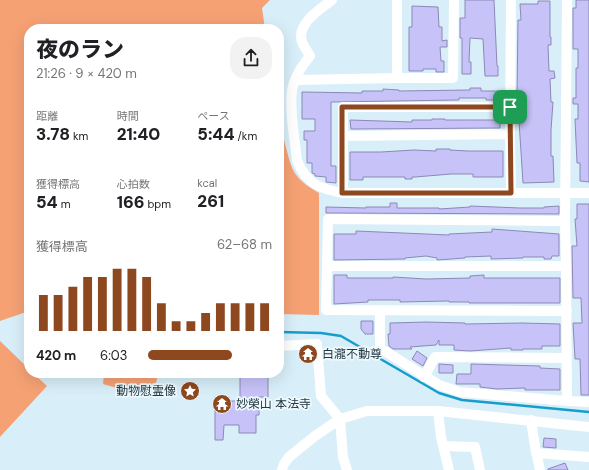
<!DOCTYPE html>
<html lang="ja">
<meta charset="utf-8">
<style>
body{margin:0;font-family:"DM Sans","Noto Sans JP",sans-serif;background:#f2f2f2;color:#202124;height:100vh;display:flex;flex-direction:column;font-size:15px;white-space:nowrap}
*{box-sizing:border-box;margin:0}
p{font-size:13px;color:#757577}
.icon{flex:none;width:22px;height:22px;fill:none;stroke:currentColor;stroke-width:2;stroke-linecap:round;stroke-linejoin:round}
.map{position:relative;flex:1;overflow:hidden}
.sheet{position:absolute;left:24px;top:24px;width:260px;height:354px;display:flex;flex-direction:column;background:#fff;border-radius:16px;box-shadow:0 4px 16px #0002}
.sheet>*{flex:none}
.pin{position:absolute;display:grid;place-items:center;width:34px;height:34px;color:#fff;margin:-17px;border-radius:8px;box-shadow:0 2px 6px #0006}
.round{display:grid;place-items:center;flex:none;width:42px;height:42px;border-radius:16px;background:#f2f2f2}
.overview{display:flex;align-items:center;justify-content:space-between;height:68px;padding:0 12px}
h1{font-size:22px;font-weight:800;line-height:30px}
.stats{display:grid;grid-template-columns:repeat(3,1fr);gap:6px;height:68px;padding:4px 12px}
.stats div{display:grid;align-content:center}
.stats b{font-size:17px;font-weight:800}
.stats small{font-size:11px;font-weight:400}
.stats p{font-size:11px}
.chart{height:112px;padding:8px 12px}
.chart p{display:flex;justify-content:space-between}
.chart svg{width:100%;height:72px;margin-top:4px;stroke:#8d481f;stroke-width:6}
ul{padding:0 12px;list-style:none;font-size:13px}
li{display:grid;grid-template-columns:64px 48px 1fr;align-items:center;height:30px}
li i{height:10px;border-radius:5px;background:#8d481f}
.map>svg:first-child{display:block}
</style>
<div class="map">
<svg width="589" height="470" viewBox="0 0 589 470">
<rect width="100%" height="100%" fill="#d8eef8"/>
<path fill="#f5a174" d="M0,0H270L262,8L265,29H29V311L0,321Z
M279,140H284C292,169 291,177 319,193V315L279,314Z
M0,341L29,369V373H33L47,386L0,437Z
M104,373H149L158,375L152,398L103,384Z"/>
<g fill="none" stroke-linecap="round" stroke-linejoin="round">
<path stroke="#159ecc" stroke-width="2.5" d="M279,332L321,333L341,336L439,393L462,400L589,412"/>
</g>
<path fill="#c7c2f8" stroke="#8c89b6" d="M465,0H494L497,66H498V76H485L483,39L470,38L469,62H471V74H462V38H460V18H465Z
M576,0H589V182L580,181V163H577L575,119H578V104H573V98H576V68H578V49H573V8H576Z
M538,1H550V37H551V45H548L549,71H554L555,78L550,79L551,102H553L551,130V156H553L554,182L523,183L519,121H521V96H517L518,20H521L520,4H538Z
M412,6L438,7L439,27H442V41L447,40V47H440L441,61H444V72H436V69H423V71H409V27H412Z
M470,88H481V91H499V100H486V98H459V100L331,102V166H336V183L326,182V177L315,176V174L312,173V163H307V140H304V131H315V119H302V92L362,93V91H383V89L399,90V91L470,90Z
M432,119H445V120H500V128L351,129L350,120L412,122V120H432Z
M436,149H450V150L468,151H503V177H473V174H451L415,177H412V179H405V177H363V180H350V152H381L414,150L436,151Z
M390,203H397V208H439V209L470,207V206L520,208H544V207L559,206V214L326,213V207L366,208V207H390Z
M577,204H589V395H581L580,359H575L573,323H582L581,298H573L572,246H577L575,219H577Z
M492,229L559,234V256H552L551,259H544V257H523V258L491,259V256L465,257V258L437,260V258L426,256L405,258V259L334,260V234H356V231L449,235V234L492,232Z
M334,275H347V278H393V277L426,279L470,278V276L484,275V278H560V303H469V302H449V301L400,302V300H368V302L334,304Z
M361,321H373V334H365L361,329Z
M426,322L465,323V324L522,323L560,324V346H542V349H523V350H511V348L470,351L454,350V345H439V340L436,345L410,347L412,349H393L389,346L388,334H390V323Z
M417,351L427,358L423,366L412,359Z
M439,364L453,365V373H439Z
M471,364L540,366V368L560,369V390H525V388L497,389L480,387V384H456L457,374H471Z
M240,373H268V397H259V415H256V433H239V425H224L223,440H215V401H240Z
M544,438L556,439V448L543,447Z
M565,463L568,470H548V469Z"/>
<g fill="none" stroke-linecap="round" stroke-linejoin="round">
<path stroke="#fff" stroke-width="10" d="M332,0C320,9 296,24 302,42C304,47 308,52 310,56C303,65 296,74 293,86C288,102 295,142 297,161C307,184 320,189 343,193H589
M397,78H453L454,0
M295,80L397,78V0
M510,134L511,193
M343,136L510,134L511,0
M343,193V107H510
M327,266L328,219L565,221
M566,266L565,221L567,0
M380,311V348L439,385L460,392L567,401
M567,311L326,310L327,266H566L567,401L589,402
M279,346L317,344L321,396L340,419L343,457L347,470
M424,377L435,357L567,358
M438,411L441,437L449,470
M531,420L535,447L540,470
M443,446L475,447L480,470
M536,453L589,457
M282,470L284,464L289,457L315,436L340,419L367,411H438L589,427"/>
</g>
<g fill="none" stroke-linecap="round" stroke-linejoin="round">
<defs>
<path id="route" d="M342,107H510L511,193H342Z"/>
</defs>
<use href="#route" stroke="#fff" stroke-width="8"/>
<use href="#route" stroke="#8d481f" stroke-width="5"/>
</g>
<defs>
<symbol id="temple-disc" viewBox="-11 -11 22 22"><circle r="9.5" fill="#8d481f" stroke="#eef9fe"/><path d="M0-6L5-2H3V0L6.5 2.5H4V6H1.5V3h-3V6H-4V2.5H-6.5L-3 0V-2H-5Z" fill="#fff"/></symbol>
<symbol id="sight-disc" viewBox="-11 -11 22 22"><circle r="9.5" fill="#8d481f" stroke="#eef9fe"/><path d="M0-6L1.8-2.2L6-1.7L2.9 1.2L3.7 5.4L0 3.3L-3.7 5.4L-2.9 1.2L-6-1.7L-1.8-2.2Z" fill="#fff"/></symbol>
</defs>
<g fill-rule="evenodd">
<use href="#temple-disc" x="297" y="343" width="22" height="22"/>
<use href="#sight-disc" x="179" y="380" width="22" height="22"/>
<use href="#temple-disc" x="211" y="393" width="22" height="22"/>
</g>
<g text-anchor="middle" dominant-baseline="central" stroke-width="3.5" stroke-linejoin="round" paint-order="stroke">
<g font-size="12" fill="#233943" stroke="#eef9fe" text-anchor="start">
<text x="322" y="354">白瀧不動尊</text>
<text x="176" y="391" text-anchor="end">動物慰霊像</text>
<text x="236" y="404">妙榮山 本法寺</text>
</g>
</g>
</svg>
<div class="pin" style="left:510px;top:107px;background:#1e9e55"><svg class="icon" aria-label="arrive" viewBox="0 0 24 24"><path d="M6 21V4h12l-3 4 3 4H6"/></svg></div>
<section class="sheet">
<div class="overview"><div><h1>夜のラン</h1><p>21:26 · 9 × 420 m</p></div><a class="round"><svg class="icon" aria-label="share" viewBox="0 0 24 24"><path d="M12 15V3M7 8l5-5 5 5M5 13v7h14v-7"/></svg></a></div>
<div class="stats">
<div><p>距離</p><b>3.78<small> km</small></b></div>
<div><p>時間</p><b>21:40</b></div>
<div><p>ペース</p><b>5:44<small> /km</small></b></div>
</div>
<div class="stats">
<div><p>獲得標高</p><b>54<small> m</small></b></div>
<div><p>心拍数</p><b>166<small> bpm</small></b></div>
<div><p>kcal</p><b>261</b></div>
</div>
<div class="chart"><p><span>獲得標高</span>62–68 m</p>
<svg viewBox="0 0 160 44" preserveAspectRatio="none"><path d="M5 44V22M15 44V22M25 44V17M35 44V11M45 44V11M55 44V6M65 44V6M75 44V11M85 44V27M95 44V38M105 44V38M115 44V33M125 44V27M135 44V27M145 44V27M155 44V27"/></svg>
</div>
<ul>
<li><b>420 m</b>6:03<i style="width:68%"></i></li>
</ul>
</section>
</div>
